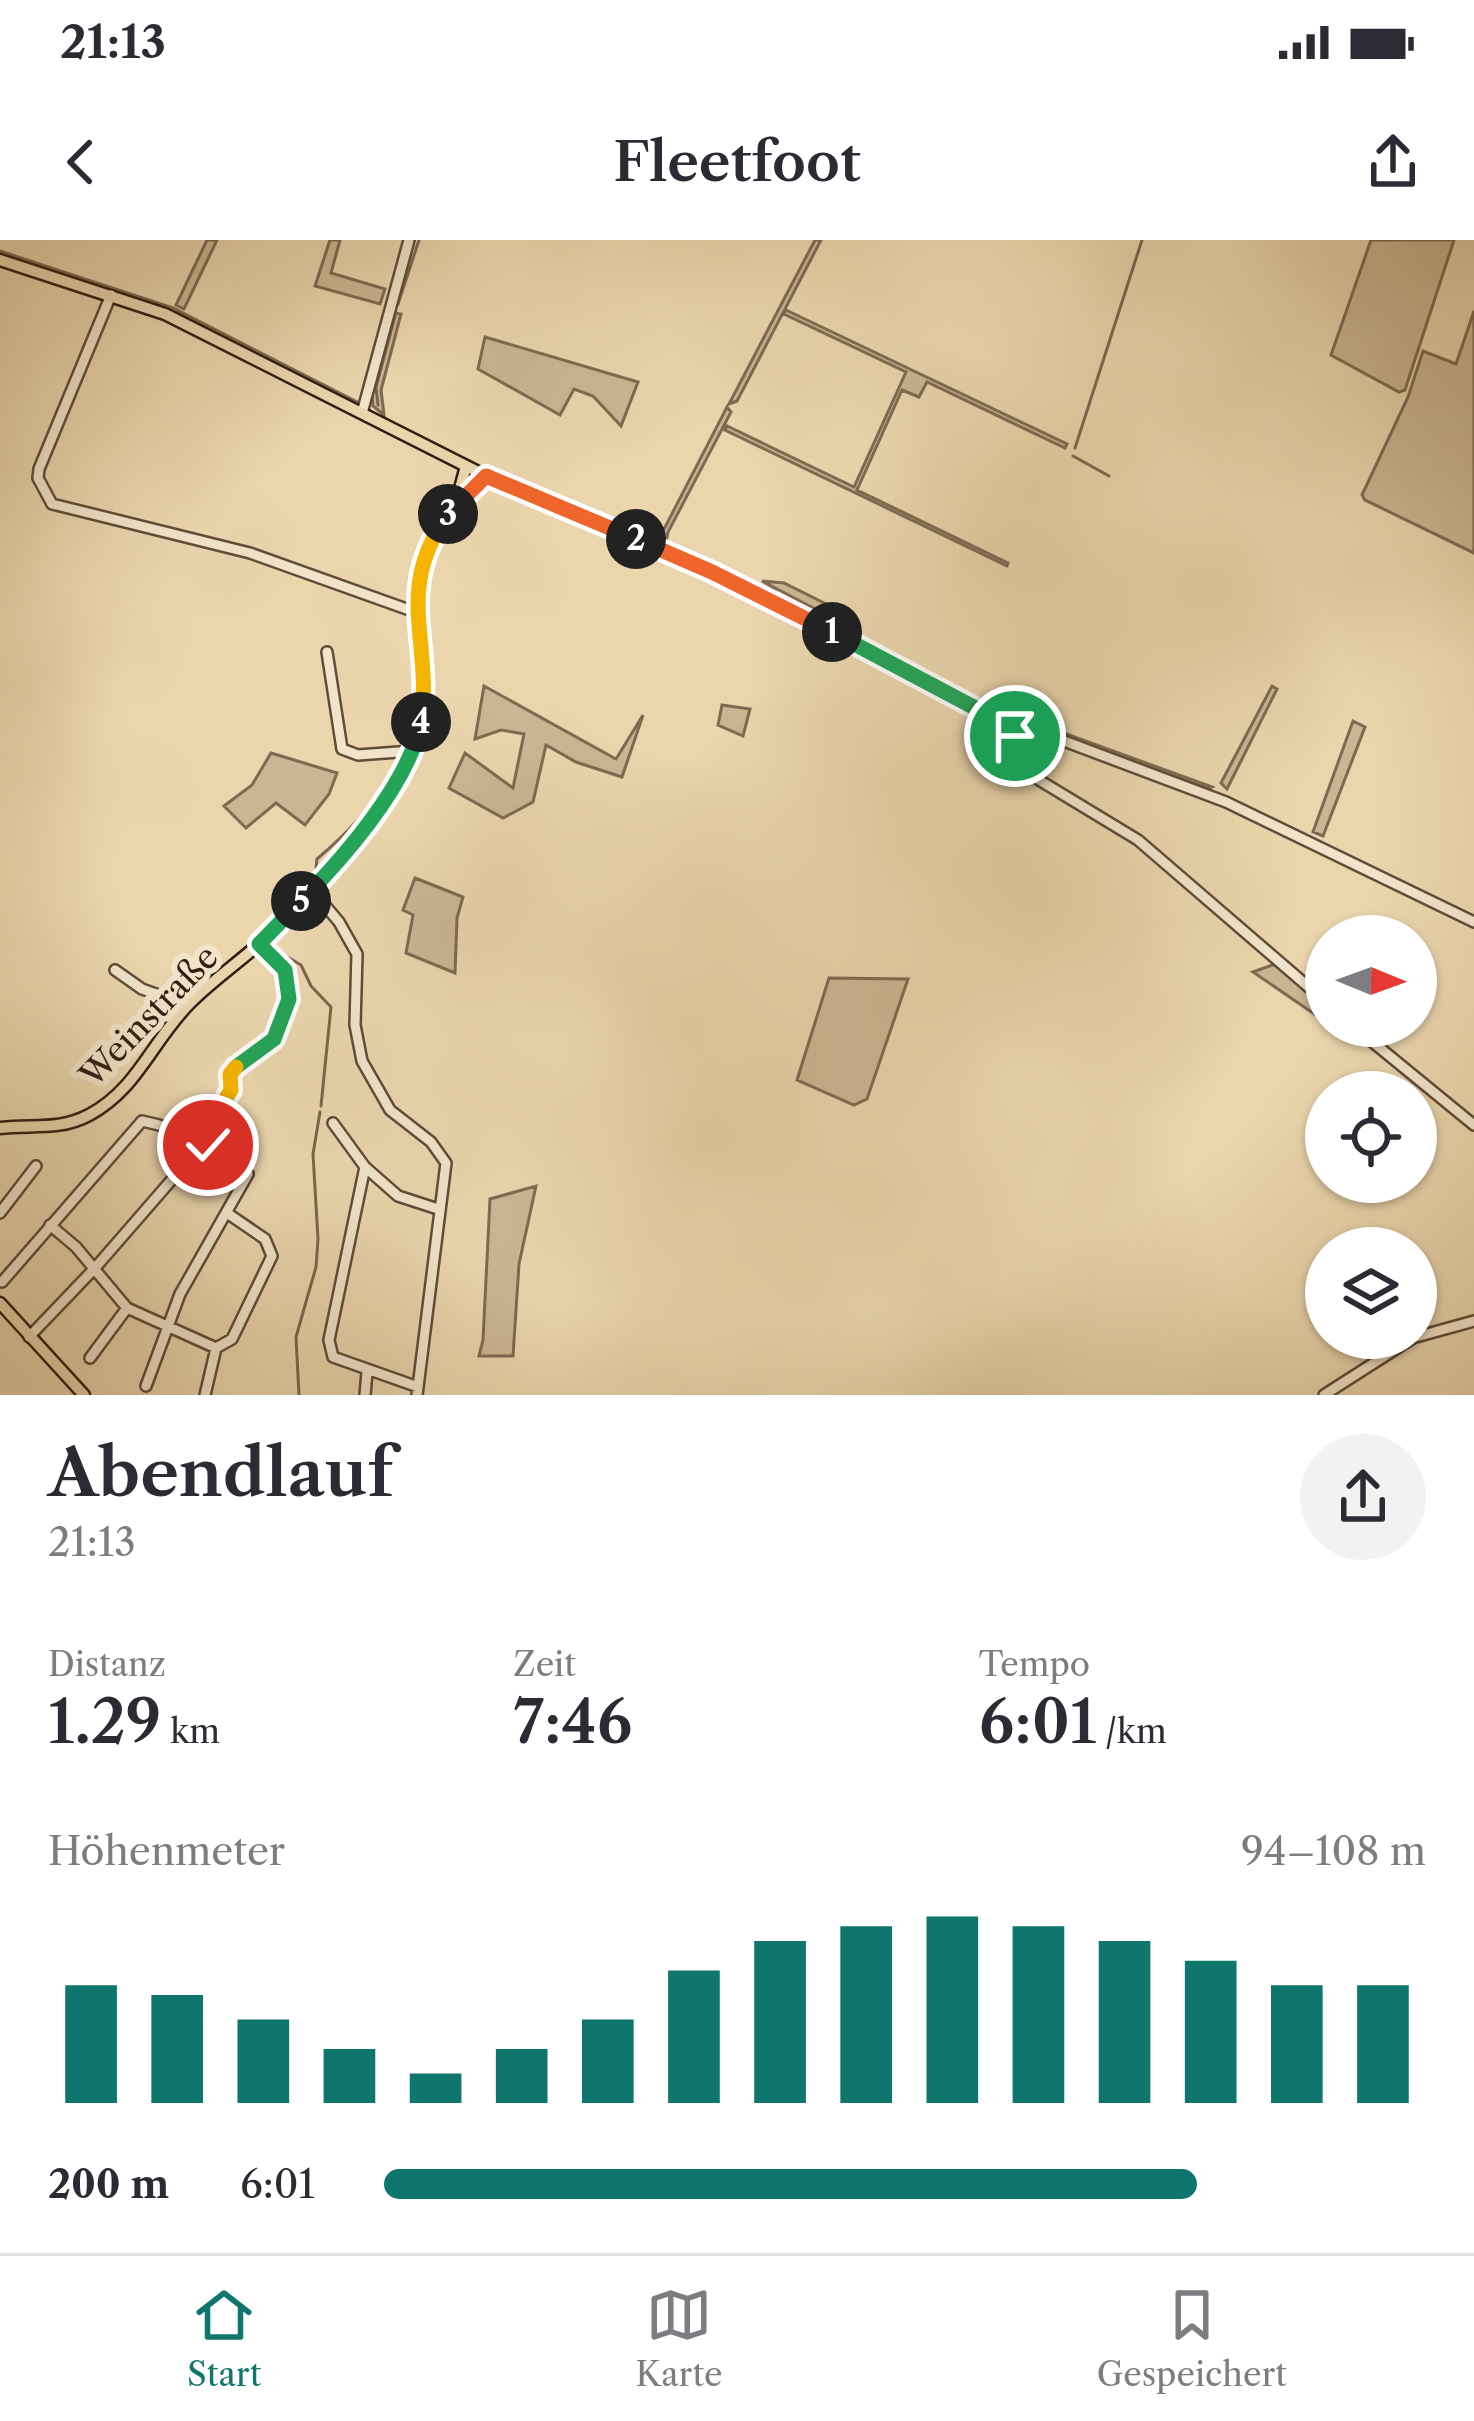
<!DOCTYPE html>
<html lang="de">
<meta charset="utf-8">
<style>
body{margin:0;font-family:"Libre Caslon Text",serif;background:#f2f2f3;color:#2b2b33;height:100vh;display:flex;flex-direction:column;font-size:45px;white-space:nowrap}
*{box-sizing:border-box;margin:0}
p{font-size:39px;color:#7c7c81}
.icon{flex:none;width:66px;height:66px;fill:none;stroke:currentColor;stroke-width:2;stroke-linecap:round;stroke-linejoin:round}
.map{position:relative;height:1155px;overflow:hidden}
.drawer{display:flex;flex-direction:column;background:#fff;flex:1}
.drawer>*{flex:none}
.needle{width:78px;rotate:91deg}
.buttons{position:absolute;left:1305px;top:675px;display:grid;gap:24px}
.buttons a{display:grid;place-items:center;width:132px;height:132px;border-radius:50%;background:#fff;box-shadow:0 3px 9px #0004;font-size:60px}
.pin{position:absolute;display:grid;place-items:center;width:102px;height:102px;color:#fff;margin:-51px;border:6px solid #fff;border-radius:50%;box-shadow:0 3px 12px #0007}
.km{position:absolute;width:60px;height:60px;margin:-30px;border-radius:50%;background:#222;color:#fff;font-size:33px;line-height:60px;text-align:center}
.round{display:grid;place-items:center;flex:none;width:126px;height:126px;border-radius:63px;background:#f2f2f3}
.overview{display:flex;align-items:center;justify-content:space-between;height:204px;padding:0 48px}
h1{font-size:66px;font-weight:600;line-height:90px}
.stats{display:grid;grid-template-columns:repeat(3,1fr);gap:18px;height:204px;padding:12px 48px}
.stats div{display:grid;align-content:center}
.stats b{font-size:60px;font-weight:600}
.stats small{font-size:33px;font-weight:400}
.stats p{font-size:33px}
.chart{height:336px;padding:24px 48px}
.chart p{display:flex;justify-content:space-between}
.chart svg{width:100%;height:216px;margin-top:12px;stroke:#0f766e;stroke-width:6}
ul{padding:0 48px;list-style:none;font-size:39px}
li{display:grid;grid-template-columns:192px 144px 1fr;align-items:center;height:90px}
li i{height:30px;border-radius:15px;background:#0f766e}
.status{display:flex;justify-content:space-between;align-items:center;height:84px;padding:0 60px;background:#fff;direction:ltr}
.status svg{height:33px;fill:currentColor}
header{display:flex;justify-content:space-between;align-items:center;height:156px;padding:0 48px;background:#fff;font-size:54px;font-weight:600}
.tabs{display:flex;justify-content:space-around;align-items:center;height:168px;border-top:3px solid #e1e1e2;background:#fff;font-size:33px;color:#7c7c81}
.tabs a{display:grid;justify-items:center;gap:6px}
.tabs .active{color:#0f766e}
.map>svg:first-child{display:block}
</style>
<div class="status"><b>21:13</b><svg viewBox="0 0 49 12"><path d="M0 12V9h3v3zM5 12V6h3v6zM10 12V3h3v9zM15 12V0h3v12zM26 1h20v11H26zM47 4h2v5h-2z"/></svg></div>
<header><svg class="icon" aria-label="back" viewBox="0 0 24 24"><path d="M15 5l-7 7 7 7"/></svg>Fleetfoot<svg class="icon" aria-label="share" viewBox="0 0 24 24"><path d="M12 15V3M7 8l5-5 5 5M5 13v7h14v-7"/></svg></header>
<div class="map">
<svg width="1474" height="1155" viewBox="0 0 1474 1155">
<rect width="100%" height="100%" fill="#ead5ad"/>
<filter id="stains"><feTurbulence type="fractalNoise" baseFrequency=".00167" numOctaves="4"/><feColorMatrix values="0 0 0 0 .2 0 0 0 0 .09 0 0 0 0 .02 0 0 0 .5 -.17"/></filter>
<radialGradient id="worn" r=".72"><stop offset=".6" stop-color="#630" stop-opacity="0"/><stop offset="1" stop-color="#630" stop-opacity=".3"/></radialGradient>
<path fill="#cbb693" stroke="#7e6a52" stroke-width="3" d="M207,0H217L184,69L176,65Z
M330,0H340L331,33L385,49L380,64L315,46Z
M815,0H821L737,161L729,164Z
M1371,0H1454L1405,150L1399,152L1331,115Z
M0,11L173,68L361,164L358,166L188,77L0,16Z
M786,70L1067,204L1065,208L927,142L919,157L902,150L857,250L1008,323L1007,326L725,190L727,186L854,247L906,132L784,74Z
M1474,71V313L1365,260L1362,255L1408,157L1423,111L1456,124Z
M393,73L401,74L381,150L384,175L373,166L372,151Z
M485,97L638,142L621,186L593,156L574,149L560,175L478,129Z
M727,167L731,172L668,292L666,302L775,351L789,364L582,271L583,266L659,299Z
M762,341L784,343L856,379L857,391Z
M806,369L995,468L1212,547L1208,549L989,469L803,373Z
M484,446L616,519L643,475L622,537L576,522L546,505L533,562L503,578L449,548L465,513L513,548L524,494L501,490L475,499Z
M1272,446L1277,449L1227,549L1221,543Z
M722,465L750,469L743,496L718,485Z
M1353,481L1365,487L1323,596L1313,592Z
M271,513L337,533L329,554L305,585L276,563L246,588L224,566L252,545Z
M415,638L463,657L457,678L455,733L406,713L413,675L403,670Z
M1278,723L1326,766V782L1253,732Z
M829,738L908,739L867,859L854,865L797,840Z
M536,946L519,1024L513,1116H479L483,1100L490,959Z"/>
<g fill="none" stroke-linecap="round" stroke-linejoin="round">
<path stroke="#7b674f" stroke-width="3" d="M398,64L419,0
M378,165L376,147L395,76
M1075,208L1142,0
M1073,216L1109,236
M316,628L317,619C372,572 413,522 418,445
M306,646L312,635
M289,665L302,651
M268,687L284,670
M267,705L301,725L311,746L331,767L321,866
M299,1155L296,1097L316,1027L318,999L313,914L320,872"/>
<defs>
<path id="minor" d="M111,55L39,229L38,238L52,264L250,313L415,372
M362,173L409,0
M486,236L712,332L979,469L1226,562L1474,682
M327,412L342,509L358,515L412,511
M983,474L1039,540L1138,600L1326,762
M1015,484L1020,515
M312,650L339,682L357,714L355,785L362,821L390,870L431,902L446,923L417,1155
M115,730L142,749L187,765
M1353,786L1474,885
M333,883L365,927
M0,973L36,926
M50,985L76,1007L127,1068L216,1108
M2,1042L142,881C176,888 226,906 248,934L180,1054L146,1146
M29,1097L95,1028L195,913L231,850L232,830C283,792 319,759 259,704
M1416,1097L1474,1081
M90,1118L127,1068
M418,1147L333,1117L329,1100L365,927L398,956L438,969
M205,1155L216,1108L232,1099L272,1016L265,999L227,973
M365,1155L367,1132
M1324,1155L1413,1098"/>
<path id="major" d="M0,20L165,74L486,236C443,276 407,323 417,385C423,425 429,463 415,502C394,564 310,659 260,703C238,723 213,740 191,762C153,799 138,849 89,875C59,891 32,884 0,888
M457,260L466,226
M0,1063L84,1155"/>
</defs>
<use href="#minor" stroke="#604c39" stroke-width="14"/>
<use href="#major" stroke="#321e12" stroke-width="15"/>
<use href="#minor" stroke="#f1e4ca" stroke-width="9"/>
<use href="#major" stroke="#ead5ad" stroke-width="10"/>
</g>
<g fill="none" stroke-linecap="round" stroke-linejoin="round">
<defs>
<path id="split-1" d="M832,392L979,470L1015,484V496"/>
<path id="split-2" d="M636,299L712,332L832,392"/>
<path id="split-3" d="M448,274L486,236L636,299"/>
<path id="split-4" d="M421,482C433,399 393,352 448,274"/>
<path id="split-5" d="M301,661C344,617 409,543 421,482"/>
<path id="split-6" d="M236,827L274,799L289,759L285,730L259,704L301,661"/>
<path id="split-7" d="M208,905L200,902L231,850L230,834L236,827"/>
</defs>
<use href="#split-1" stroke="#fff" stroke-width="24"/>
<use href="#split-2" stroke="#fff" stroke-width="24"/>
<use href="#split-3" stroke="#fff" stroke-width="24"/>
<use href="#split-4" stroke="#fff" stroke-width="24"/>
<use href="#split-5" stroke="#fff" stroke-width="24"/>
<use href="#split-6" stroke="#fff" stroke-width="24"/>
<use href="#split-7" stroke="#fff" stroke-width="24"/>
<use href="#split-1" stroke="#22a559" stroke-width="15"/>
<use href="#split-2" stroke="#f0652b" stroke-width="15"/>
<use href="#split-3" stroke="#f0652b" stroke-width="15"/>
<use href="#split-4" stroke="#f5b400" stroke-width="15"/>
<use href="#split-5" stroke="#22a559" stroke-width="15"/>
<use href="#split-6" stroke="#22a559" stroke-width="15"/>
<use href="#split-7" stroke="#f5b400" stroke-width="15"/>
</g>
<g text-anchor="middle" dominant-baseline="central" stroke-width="12" stroke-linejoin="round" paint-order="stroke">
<g font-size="33" fill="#321e12" stroke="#f1e4ca">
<text transform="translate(149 776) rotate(-46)">Weinstraße</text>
</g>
</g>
<rect width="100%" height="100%" filter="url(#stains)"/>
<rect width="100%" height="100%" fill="url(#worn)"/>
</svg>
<div class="buttons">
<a><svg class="needle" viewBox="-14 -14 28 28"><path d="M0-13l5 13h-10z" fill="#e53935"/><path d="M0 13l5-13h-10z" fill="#7c7c81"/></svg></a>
<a><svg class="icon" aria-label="locate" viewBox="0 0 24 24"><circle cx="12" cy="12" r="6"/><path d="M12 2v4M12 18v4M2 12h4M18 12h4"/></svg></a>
<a><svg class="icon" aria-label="layers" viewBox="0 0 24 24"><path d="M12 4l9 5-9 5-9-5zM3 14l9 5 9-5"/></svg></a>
</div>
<div class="pin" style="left:1015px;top:496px;background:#1e9e55"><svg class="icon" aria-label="arrive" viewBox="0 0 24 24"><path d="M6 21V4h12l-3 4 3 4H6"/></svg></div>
<div class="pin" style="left:208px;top:905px;background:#d93025"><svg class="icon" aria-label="check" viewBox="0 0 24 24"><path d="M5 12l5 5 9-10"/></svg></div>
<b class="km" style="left:832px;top:392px">1</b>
<b class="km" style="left:636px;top:299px">2</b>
<b class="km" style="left:448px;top:274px">3</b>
<b class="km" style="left:421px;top:482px">4</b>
<b class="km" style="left:301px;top:661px">5</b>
</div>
<section class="drawer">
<div class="overview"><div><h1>Abendlauf</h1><p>21:13</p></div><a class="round"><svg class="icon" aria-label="share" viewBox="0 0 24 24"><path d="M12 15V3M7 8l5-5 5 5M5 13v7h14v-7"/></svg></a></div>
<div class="stats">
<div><p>Distanz</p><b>1.29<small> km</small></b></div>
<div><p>Zeit</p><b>7:46</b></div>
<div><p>Tempo</p><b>6:01<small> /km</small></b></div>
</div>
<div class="chart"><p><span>Höhenmeter</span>94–108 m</p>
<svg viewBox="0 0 160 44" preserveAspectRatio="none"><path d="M5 44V20M15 44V22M25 44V27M35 44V33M45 44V38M55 44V33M65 44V27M75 44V17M85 44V11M95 44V8M105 44V6M115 44V8M125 44V11M135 44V15M145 44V20M155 44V20"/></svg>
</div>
<ul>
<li><b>200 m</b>6:01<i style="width:78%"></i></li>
</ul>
</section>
<nav class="tabs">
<a class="active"><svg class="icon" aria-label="home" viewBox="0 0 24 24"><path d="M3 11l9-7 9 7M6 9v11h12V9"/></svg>Start</a>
<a><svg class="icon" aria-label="map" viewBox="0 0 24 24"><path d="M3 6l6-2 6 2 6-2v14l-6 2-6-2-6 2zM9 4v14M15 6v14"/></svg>Karte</a>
<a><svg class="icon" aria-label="saved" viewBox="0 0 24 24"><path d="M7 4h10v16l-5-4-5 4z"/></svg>Gespeichert</a>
</nav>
